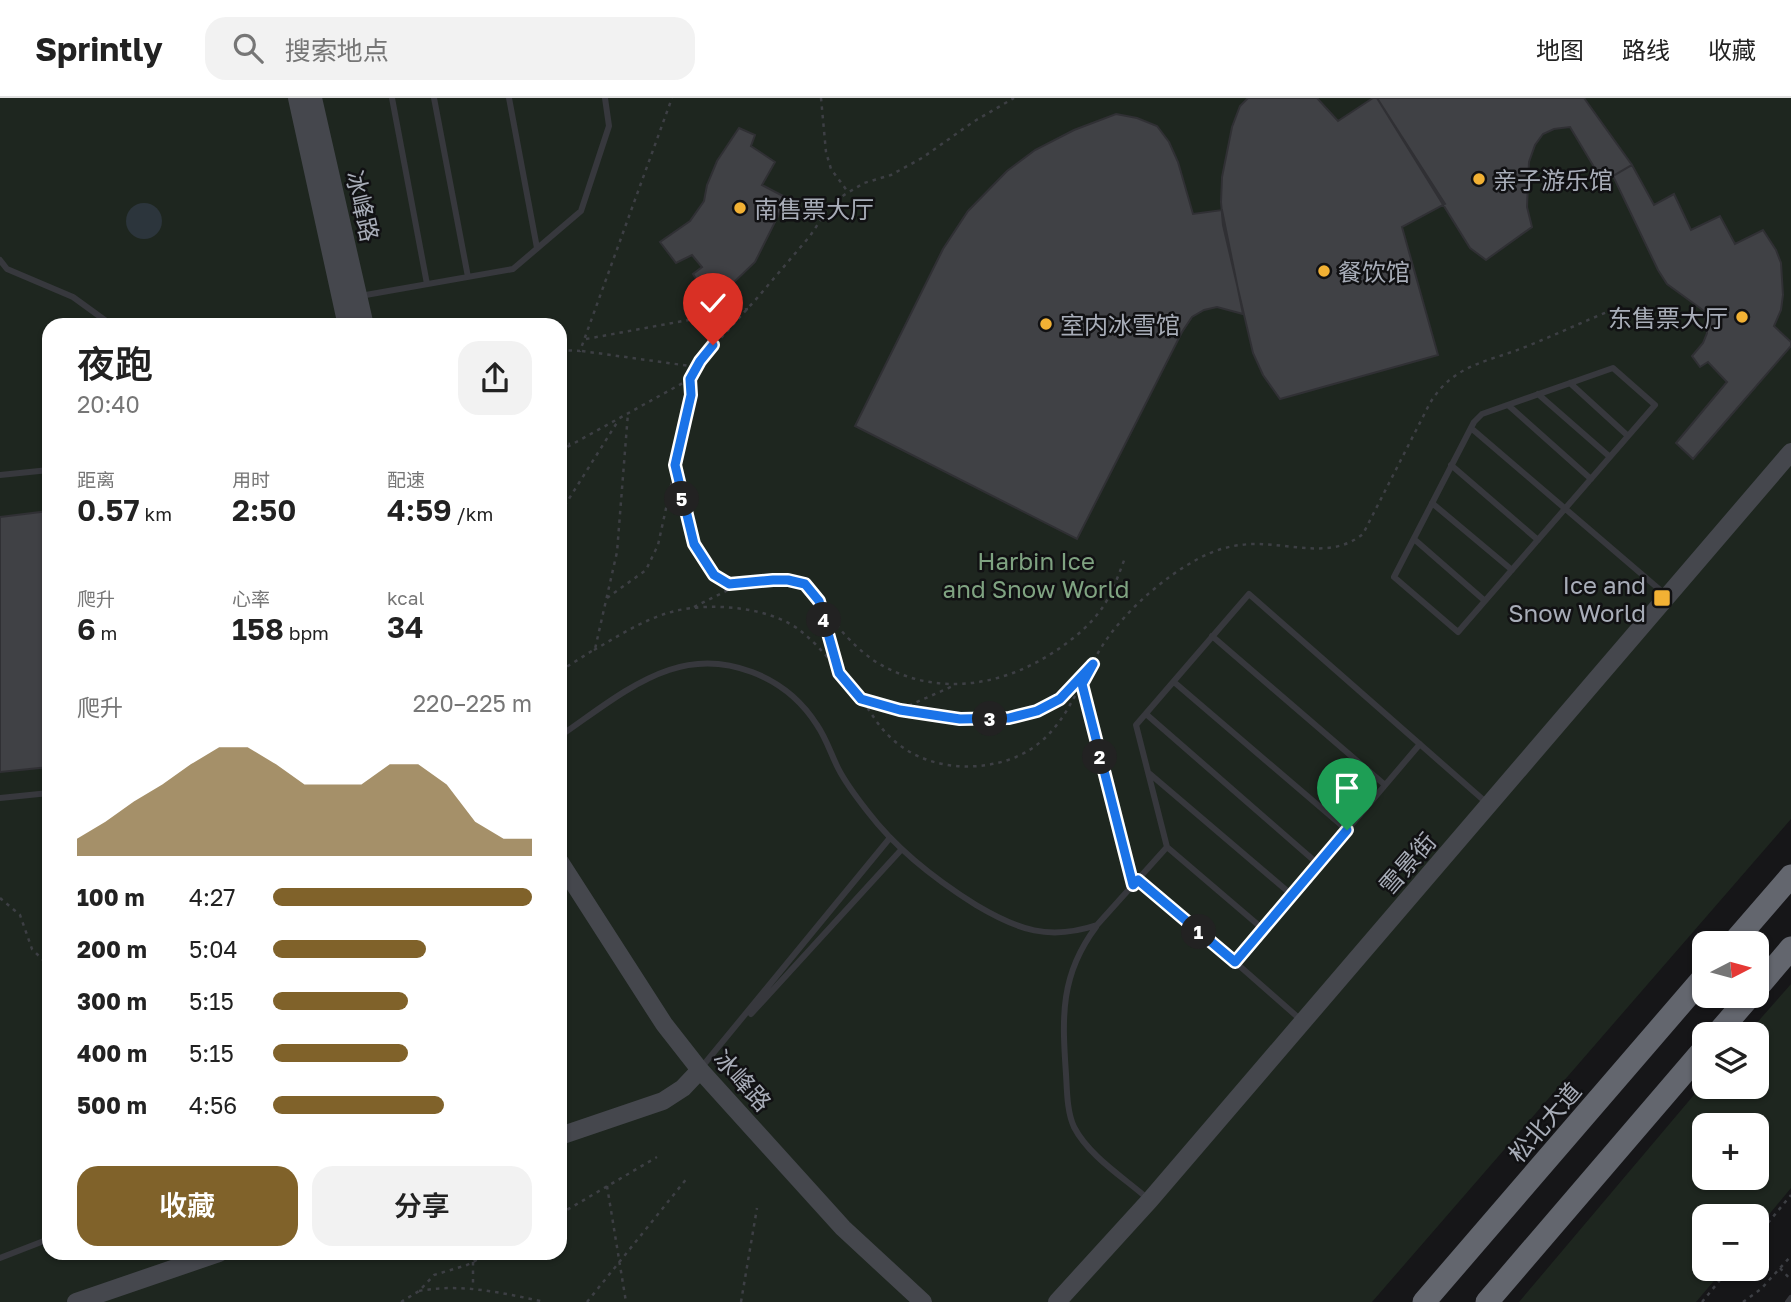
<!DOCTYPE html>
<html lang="zh">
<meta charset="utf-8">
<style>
body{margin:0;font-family:"Golos Text","Noto Sans SC",sans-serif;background:#f2f2f2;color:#222;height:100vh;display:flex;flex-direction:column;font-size:26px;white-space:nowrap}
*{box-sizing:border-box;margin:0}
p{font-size:23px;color:#767676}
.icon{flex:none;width:38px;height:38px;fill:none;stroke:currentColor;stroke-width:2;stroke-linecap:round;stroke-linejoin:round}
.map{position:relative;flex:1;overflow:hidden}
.side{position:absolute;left:42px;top:220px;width:525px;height:942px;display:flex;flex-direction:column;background:#fff;border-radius:21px;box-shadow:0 2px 5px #0004}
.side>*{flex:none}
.needle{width:46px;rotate:84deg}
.buttons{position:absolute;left:1692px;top:833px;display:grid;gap:14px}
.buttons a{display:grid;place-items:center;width:77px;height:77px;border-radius:14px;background:#fff;box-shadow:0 2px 5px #0004;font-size:35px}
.pin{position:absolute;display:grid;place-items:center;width:60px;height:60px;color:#fff;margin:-72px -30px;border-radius:50% 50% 50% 0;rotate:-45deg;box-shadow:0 0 7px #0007}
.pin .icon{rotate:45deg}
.km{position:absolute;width:35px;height:35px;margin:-18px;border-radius:50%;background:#222;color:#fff;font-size:19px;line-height:35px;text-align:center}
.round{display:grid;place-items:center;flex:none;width:74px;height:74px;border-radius:21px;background:#f2f2f2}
.overview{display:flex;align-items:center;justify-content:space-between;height:119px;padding:0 35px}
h1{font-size:38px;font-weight:600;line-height:52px}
.metrics{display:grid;grid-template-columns:repeat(3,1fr);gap:10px;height:119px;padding:7px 35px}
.metrics div{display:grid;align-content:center}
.metrics b{font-size:30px;font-weight:600}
.metrics small{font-size:19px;font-weight:400}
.metrics p{font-size:19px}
.chart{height:196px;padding:14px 35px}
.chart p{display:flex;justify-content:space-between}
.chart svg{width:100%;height:126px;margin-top:7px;fill:#80622a;opacity:.7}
.action{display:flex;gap:14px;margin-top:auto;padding:14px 35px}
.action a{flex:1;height:80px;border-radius:21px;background:#80622a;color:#fff;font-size:28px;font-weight:600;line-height:80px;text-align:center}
.action a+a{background:#f2f2f2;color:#222}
ul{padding:0 35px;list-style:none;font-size:23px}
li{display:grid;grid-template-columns:112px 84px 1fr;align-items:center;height:52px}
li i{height:18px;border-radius:9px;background:#80622a}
header{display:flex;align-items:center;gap:42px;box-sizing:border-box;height:98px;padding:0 35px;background:#fff;border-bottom:2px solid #e0e0e0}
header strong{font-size:33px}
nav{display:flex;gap:38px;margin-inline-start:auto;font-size:24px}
.search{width:490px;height:63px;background:#f2f2f2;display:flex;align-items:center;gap:18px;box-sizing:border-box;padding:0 24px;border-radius:21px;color:#767676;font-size:26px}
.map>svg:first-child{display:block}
</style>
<header>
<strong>Sprintly</strong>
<div class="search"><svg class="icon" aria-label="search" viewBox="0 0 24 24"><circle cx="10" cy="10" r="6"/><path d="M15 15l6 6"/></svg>搜索地点</div>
<nav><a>地图</a><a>路线</a><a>收藏</a></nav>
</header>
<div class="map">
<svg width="1791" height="1204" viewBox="0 0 1791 1204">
<rect width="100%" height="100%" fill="#161618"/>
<path fill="#1e261f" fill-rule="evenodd" d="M0,0H1791V721L1372,1204H0ZM49,228H560V1155H49Z
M1791,886V1090L1757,1131V1118H1704V1171H1724L1696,1204H1519L1704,985V989H1757V936H1747ZM1757,1027V1080H1704V1027Z"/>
<path fill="#2c353c" d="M126 123a18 18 0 1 1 36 0a18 18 0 1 1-36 0Z"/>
<path fill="#404145" stroke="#303034" stroke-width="2" d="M1248,0H1317L1338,23L1373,0H1377L1445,106L1402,129L1438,257L1280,301L1263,277L1253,255L1223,127L1221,104L1222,79L1232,29L1240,8Z
M1377,0H1584L1632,67L1603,84L1570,29L1554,31L1543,36L1535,47L1529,64L1527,109L1532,129L1486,162L1470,150Z
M1116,16L1137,20L1157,28L1169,44L1178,64L1193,116L1222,112L1243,216L1217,209L1204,212L1192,219L1182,234L1077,441L855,328L943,151L968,113L1007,73L1035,52L1074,32Z
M739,30L755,37L751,48L775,64L762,87L787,100L755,164L730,188L710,203L693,176L702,169L692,157L676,165L660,144L690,123L704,103L707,87L717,63Z
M1632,67L1654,107L1674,96L1691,132L1720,118L1735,146L1763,132L1776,152L1781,165L1783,197L1781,212L1774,228L1791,244V248L1693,361L1676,345L1727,284L1708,264L1700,269L1692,258L1703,245L1707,235L1704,213L1667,186L1658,172L1613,78Z
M49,413V669L0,674V419Z"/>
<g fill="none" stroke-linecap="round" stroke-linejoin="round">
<path stroke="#3d3f44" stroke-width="2.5" stroke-dasharray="3.5 5" stroke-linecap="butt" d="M821,0L826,54L831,71L848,94
M586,241L748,211
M560,252L580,253L672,0
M582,253L697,269
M560,345L570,346
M560,353L690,281
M676,369C682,400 690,476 728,486C739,488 753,485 765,483C777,482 795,480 806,487C817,495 824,510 832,521C843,536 858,551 873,562C932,600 1001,590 1057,552C1073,541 1089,528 1100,513C1112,497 1118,478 1125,460
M560,415L618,323
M607,500L646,472L658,447L691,297L690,281L700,263L758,199L810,138L828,111L844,97L864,85L891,77L922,60L973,24L1014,0
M820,506L839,574
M694,509L738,487
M594,552C620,537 646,520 675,513C712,504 772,509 802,534C824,552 843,578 861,601C871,614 878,628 890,639C921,669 968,675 1008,662C1070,641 1076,580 1112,534C1134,506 1165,479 1196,462C1215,451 1235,446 1256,446C1293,446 1332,461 1363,436L1430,305C1455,264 1491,264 1530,247C1562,234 1593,219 1625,207
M560,573L595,551L617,454L628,315
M1082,586L1130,776
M861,601C917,618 1011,640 1061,600C1071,592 1079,582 1087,572
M901,611L953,588
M0,800L20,817L32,851L49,868
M607,1088L626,1204
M560,1116L657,1059
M1757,1138L1791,1097
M473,1164V1189
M1780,1170L1791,1182
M419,1193C462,1185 503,1195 545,1204
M401,1204L419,1193L434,1177L467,1167L490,1155
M587,1204L688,1079
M741,1204L757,1110
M1702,1204L1729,1171
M1743,1204L1761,1191L1791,1158"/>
<path stroke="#37383d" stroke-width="6" d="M392,0L427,186
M434,0L468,179
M509,0L537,150
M0,162L7,171L73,199L113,228
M360,198L513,171L581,113L609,28L605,0
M1613,270L1655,307L1458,534L1394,479L1474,324L1482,316Z
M1570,285L1628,338
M1538,296L1610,359
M1508,307L1591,381
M1471,330L1666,497
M1451,367L1538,442
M0,377L49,372
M1432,405L1512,472
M1414,441L1485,503
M1212,538L1385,687
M1174,584L1347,732
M1146,616L1318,766
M560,638C594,615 630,585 669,572C724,553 786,578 817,627C826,640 831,656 838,670C846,686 857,700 868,714C897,752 936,782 976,807C1018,832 1049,843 1097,827L1167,749L1263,831L1235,864L1301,922
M1150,676L1292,797
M0,700L49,695
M1167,749L1136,627L1249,496L1488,706
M1137,782L1235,864
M1096,829C1060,877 1062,919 1066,976C1067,993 1067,1014 1074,1029C1089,1058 1123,1079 1147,1100
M1263,831L1420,646
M751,916L901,752
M701,970L889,741
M0,1160L49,1141
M1788,1204L1791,1200"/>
<path stroke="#45474d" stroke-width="18" d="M297,0L347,228
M313,0L365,228
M560,764L664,926L700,972L843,1130L923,1204
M560,1038L663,1003L683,990L700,972
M76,1204L219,1155
M1057,1204L1150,1102L1791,354"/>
<path stroke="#63666e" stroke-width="23" d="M1733,845L1791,778
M1757,890L1791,850
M1717,936L1750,898
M1424,1204L1704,879
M1487,1204L1704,951"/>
</g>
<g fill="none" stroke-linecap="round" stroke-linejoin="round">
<defs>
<path id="route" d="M713,247L700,263L690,281L691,297L675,367L694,446L714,477L729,486L773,482H788L805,486L819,503L839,575L861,601L900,612L960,621L1009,620L1037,613L1060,601L1093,566L1082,586L1133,787L1138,782L1235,864L1347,732"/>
</defs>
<use href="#route" stroke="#fff" stroke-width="14"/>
<use href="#route" stroke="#1a73e8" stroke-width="9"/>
</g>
<g fill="#f2b134" stroke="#111113" stroke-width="2.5">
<circle cx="1479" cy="81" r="7"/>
<circle cx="740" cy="110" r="7"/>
<circle cx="1324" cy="173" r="7"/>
<circle cx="1742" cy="219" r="7"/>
<circle cx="1046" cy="226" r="7"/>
<rect x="1653" y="491" width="18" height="18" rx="3.5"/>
</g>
<g text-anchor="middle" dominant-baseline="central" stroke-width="5" stroke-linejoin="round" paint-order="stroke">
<g font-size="24" fill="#a8adb8" stroke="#111113" text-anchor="start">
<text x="1493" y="81">亲子游乐馆</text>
<text x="754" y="110">南售票大厅</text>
<text x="1338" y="173">餐饮馆</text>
<text x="1728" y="219" text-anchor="end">东售票大厅</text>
<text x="1060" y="226">室内冰雪馆</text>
<text x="1646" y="486" text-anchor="end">Ice and<tspan x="1646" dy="28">Snow World</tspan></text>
</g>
<g font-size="24" fill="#a8adb8" stroke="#111113">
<text transform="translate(363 108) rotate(77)">冰峰路</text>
<text transform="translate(1407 765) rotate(-49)">雪景街</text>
<text transform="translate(743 982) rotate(48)">冰峰路</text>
<text transform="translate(1544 1024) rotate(-49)">松北大道</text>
</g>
<g font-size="24" fill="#7fa381" stroke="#111113">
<text x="1036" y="462">Harbin Ice<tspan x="1036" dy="28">and Snow World</tspan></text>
</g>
</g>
</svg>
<div class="buttons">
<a><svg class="needle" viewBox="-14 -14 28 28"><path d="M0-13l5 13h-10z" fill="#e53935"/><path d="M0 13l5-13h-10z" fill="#767676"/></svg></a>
<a><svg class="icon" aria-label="layers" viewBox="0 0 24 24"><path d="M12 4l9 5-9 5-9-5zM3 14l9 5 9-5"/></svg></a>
<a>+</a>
<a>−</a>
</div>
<div class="pin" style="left:1347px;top:732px;background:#1e9e55"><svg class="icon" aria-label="arrive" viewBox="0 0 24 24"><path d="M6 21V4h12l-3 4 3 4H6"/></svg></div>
<div class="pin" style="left:713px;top:247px;background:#d93025"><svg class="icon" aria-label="check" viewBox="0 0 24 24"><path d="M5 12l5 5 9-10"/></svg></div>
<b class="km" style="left:1199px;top:834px">1</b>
<b class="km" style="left:1100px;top:659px">2</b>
<b class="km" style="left:990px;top:621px">3</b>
<b class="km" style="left:824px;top:522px">4</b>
<b class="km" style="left:682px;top:401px">5</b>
<section class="side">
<div class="overview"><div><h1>夜跑</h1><p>20:40</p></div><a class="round"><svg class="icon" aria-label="share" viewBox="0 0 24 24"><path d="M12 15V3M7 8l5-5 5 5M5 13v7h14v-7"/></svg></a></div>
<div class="metrics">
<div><p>距离</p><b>0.57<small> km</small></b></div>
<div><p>用时</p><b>2:50</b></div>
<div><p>配速</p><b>4:59<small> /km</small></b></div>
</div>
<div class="metrics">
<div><p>爬升</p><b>6<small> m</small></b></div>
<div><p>心率</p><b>158<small> bpm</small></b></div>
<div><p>kcal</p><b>34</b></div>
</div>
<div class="chart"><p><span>爬升</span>220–225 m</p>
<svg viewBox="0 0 160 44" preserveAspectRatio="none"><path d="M0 44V38L10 32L20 25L30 19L40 12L50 6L60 6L70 12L80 19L90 19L100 19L110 12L120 12L130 19L140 32L150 38L160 38V44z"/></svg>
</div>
<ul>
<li><b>100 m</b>4:27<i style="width:100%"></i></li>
<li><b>200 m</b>5:04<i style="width:59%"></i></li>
<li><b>300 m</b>5:15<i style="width:52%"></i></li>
<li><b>400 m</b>5:15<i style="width:52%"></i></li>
<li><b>500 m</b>4:56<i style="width:66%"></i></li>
</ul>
<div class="action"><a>收藏</a><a>分享</a></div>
</section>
</div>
